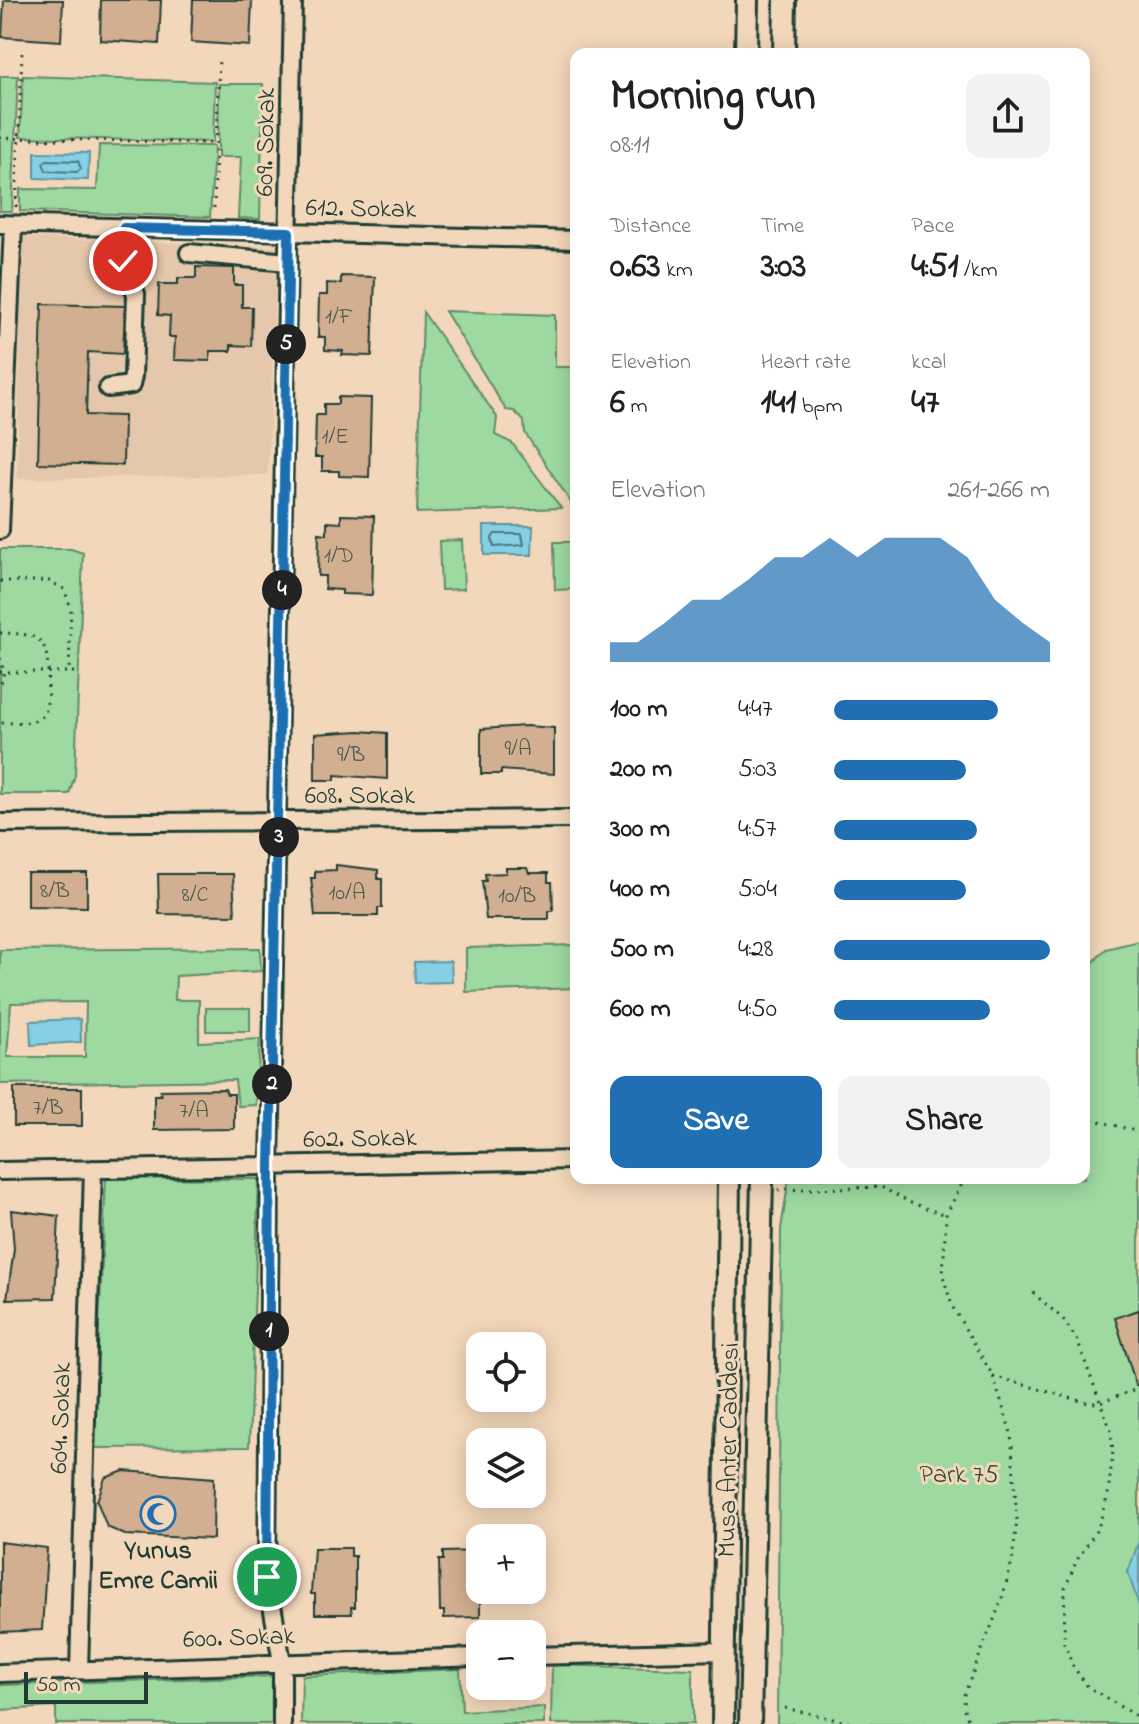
<!DOCTYPE html>
<meta charset="utf-8">
<style>
body{margin:0;font-family:"Indie Flower",sans-serif;background:#f2f2f2;color:#202124;height:100vh;display:flex;flex-direction:column;font-size:30px;white-space:nowrap}
*{box-sizing:border-box;margin:0}
p{font-size:26px;color:#757577}
.icon{flex:none;width:44px;height:44px;fill:none;stroke:currentColor;stroke-width:2;stroke-linecap:round;stroke-linejoin:round}
.map{position:relative;flex:1;overflow:hidden}
.drawer{position:absolute;left:570px;top:48px;width:520px;height:1136px;display:flex;flex-direction:column;background:#fff;border-radius:16px;box-shadow:0 4px 20px #0003}
.drawer>*{flex:none}
.buttons{position:absolute;left:466px;top:1332px;display:grid;gap:16px}
.buttons a{display:grid;place-items:center;width:80px;height:80px;border-radius:16px;background:#fff;box-shadow:0 4px 20px #0003;font-size:40px}
.scale{position:absolute;left:24px;bottom:20px;width:124px;box-sizing:border-box;padding-left:8px;border:4px solid #1f3d34;border-top:0;font-size:22px;line-height:28px;white-space:nowrap;color:#1f3d34;-webkit-text-stroke:6px #f3d7ba;paint-order:stroke}
.pin{position:absolute;display:grid;place-items:center;width:68px;height:68px;color:#fff;margin:-34px;border:4px solid #fff;border-radius:50%;box-shadow:0 2px 8px #0007}
.km{position:absolute;width:40px;height:40px;margin:-20px;border-radius:50%;background:#222;color:#fff;font-size:22px;line-height:40px;text-align:center}
.round{display:grid;place-items:center;flex:none;width:84px;height:84px;border-radius:16px;background:#f2f2f2}
.overview{display:flex;align-items:center;justify-content:space-between;height:136px;padding:0 40px}
h1{font-size:44px;font-weight:800;line-height:60px}
.figures{display:grid;grid-template-columns:repeat(3,1fr);gap:12px;height:136px;padding:8px 40px}
.figures div{display:grid;align-content:center}
.figures b{font-size:34px;font-weight:800}
.figures small{font-size:22px;font-weight:400}
.figures p{font-size:22px}
.chart{height:224px;padding:16px 40px}
.chart p{display:flex;justify-content:space-between}
.chart svg{width:100%;height:144px;margin-top:8px;fill:#1f6fb2;opacity:.7}
.cta{display:flex;gap:16px;margin-top:auto;padding:16px 40px}
.cta a{flex:1;height:92px;border-radius:16px;background:#1f6fb2;color:#fff;font-size:32px;font-weight:800;line-height:92px;text-align:center}
.cta a+a{background:#f2f2f2;color:#202124}
ul{padding:0 40px;list-style:none;font-size:26px}
li{display:grid;grid-template-columns:128px 96px 1fr;align-items:center;height:60px}
li i{height:20px;border-radius:10px;background:#1f6fb2}
.map>svg:first-child{display:block}
</style>
<div class="map">
<svg width="1139" height="1724" viewBox="0 0 1139 1724">
<rect width="100%" height="100%" fill="#f3d7ba"/>
<filter id="ink" filterUnits="userSpaceOnUse"><feTurbulence type="fractalNoise" baseFrequency=".0125" numOctaves="2"/><feDisplacementMap in="SourceGraphic" scale="16" xChannelSelector="R" yChannelSelector="G"/><feConvolveMatrix kernelMatrix="1 2 1 2 8 2 1 2 1" color-interpolation-filters="sRGB"/></filter>
<g filter="url(#ink)">
<path fill="#e5c8ac" d="M22,237L277,247L268,475L17,479Z"/>
<path fill="#9ed9a0" stroke="#5e8b6a" stroke-width="2" fill-rule="evenodd" d="M0,76H18L12,211H0Z
M23,76L215,82L213,142L20,137Z
M219,84H263L260,219L238,218L241,157H218Z
M99,145L214,146L210,217L20,211V189L97,190Z
M445,311L555,315V367H576V510L525,433L524,421L514,411L506,410Z
M423,312L497,417L495,435L512,443L561,508L417,513Z
M462,540L464,589L441,590L439,541Z
M554,542H575L576,589L555,590Z
M0,549H71L83,553L75,775L69,794H0Z
M1139,941V1724H777L781,1229L789,1178H1084V972L1106,949Z
M576,945V988L466,992V948Z
M260,948L261,971L176,976L175,1000H199V1042L260,1039L256,1105L238,1106L235,1080L0,1084V950ZM86,1002L85,1057H7L11,1003Z
M206,1008H250V1031H206Z
M106,1178L259,1179L249,1447L93,1448Z
M552,1665L693,1669V1724H551Z
M460,1669L462,1711L544,1707V1724H301L302,1676Z
M275,1676L274,1724H56V1707L0,1710V1685Z"/>
<path fill="#86d0e6" stroke="#5d959f" stroke-width="2" d="M35,152L89,153L88,180L35,178Z
M484,526H533L532,555H484Z
M451,961L452,982L415,983L414,962Z
M80,1019L81,1042L31,1045L30,1021Z
M1139,1541V1606L1128,1572Z"/>
<g fill="none" stroke-linecap="round" stroke-linejoin="round">
<path stroke="#48787b" stroke-width="2" d="M47,160L78,161L81,169L77,172L46,171L43,163Z
M495,534H522L524,545L494,547L492,538Z"/>
</g>
<path fill="#d3af91" stroke="#1f3d34" stroke-width="2" d="M4,0H63L61,41L2,37Z
M101,0H161L159,44L100,40Z
M193,0H252L250,46L191,42Z
M196,267L234,268V285H242V307H252L251,346L231,345V351H210V361L174,360L175,337H169L170,316L158,315L159,284H178V278H196Z
M341,276L375,277L372,356L342,355L343,351L325,350V337H318L319,295H327V283L341,284Z
M42,304L125,306L123,354L88,352L86,415L124,416L123,465L38,463Z
M338,397L371,398L369,477L339,476V471H322V457H315L316,415H324V404H338Z
M341,515L374,516L372,595L342,594V590L325,589V576H318L319,533L327,534V522L341,523Z
M526,726L554,728V774L501,770V774H481V729Z
M359,731L387,733V779L335,775V780H315V734Z
M336,865L378,870V879H382V908H378V916H315L311,878H315V871L336,870Z
M506,868H527L529,873H548V882H552L553,911H549V919H486L482,881H486L485,874L506,873Z
M27,873H87V907L27,906Z
M158,874H233L235,915L159,914Z
M14,1088H82V1126H14Z
M225,1089L227,1094H234V1129L154,1130V1095H161L160,1090Z
M11,1210L59,1216L55,1298L7,1299L14,1249Z
M1139,1310V1385H1136L1115,1318Z
M124,1471L214,1478L213,1539L125,1535L107,1527L97,1501L105,1478Z
M0,1542L47,1548L42,1630L0,1632Z
M314,1548H351V1556H355V1607H351L352,1614H315V1594H311Z
M480,1551V1617L444,1618V1611H440L439,1560H443V1552Z"/>
<g fill="none" stroke-linecap="round" stroke-linejoin="round">
<defs>
<path id="minor" d="M0,224L576,240
M189,253L288,262
M108,388L131,385L133,376L136,294L119,254L124,228
M0,530L13,225
M0,823L576,819
M0,1171L576,1160
M532,1656L722,1651
M79,1670L93,1169
M0,1673L480,1657
M282,1724V1662L267,1577L270,1165L293,0"/>
<path id="major" d="M746,54L747,0
M784,54L785,0
M723,1724L729,1178
M750,1724L762,1178"/>
</defs>
<use href="#minor" stroke="#1f3d34" stroke-width="22"/>
<use href="#major" stroke="#1f3d34" stroke-width="26"/>
<path stroke="#1f3d34" stroke-width="3" stroke-dasharray="2 6" stroke-linecap="butt" d="M0,138L215,143
M16,207L22,53
M214,208L219,57
M0,581H49L64,589L71,608L69,672
M0,633C37,634 48,635 48,675C48,689 48,701 45,714L33,722L0,723
M0,658L4,672L0,687
M0,672H74
M1084,1117L1139,1132
M965,1178L946,1215L943,1276L952,1306L993,1376L1011,1433L1017,1520L1012,1562L1001,1602L964,1695V1709L970,1724
M778,1190L881,1187L911,1203L946,1215
M1033,1293L1063,1319L1077,1340L1111,1431L1113,1450L1108,1495L1098,1528L1077,1560L1065,1588L1064,1643L1073,1666L1088,1687L1139,1718
M993,1376L1088,1403H1100L1139,1388
M785,1708L855,1724"/>
<use href="#minor" stroke="#f3d7ba" stroke-width="16"/>
<use href="#major" stroke="#f3d7ba" stroke-width="20"/>
</g>
</g>
<g fill="none" stroke-linecap="round" stroke-linejoin="round" filter="url(#ink)">
<defs>
<path id="route" d="M123,261L119,254L124,228L289,232L270,1165L267,1577"/>
</defs>
<use href="#route" stroke="#fff" stroke-width="16"/>
<use href="#route" stroke="#1f6fb2" stroke-width="10"/>
</g>
<defs>
<symbol id="mosque-ring" viewBox="-11 -11 22 22"><circle r="9.5" fill="#f3d7ba" stroke="#1f6fb2" stroke-width="1.5"/><path d="M3.5-4.9A6 6 0 1 0 3.5 4.9A5 5 0 1 1 3.5-4.9Z" fill="#1f6fb2"/></symbol>
</defs>
<g fill-rule="evenodd">
<use href="#mosque-ring" x="138" y="1494" width="40" height="40"/>
</g>
<g text-anchor="middle" dominant-baseline="central" stroke-width="6" stroke-linejoin="round" paint-order="stroke">
<g font-size="22" fill="#4c5a4b">
<text x="339" y="318">1/F</text>
<text x="335" y="438">1/E</text>
<text x="339" y="557">1/D</text>
<text x="518" y="750">9/A</text>
<text x="351" y="756">9/B</text>
<text x="55" y="892">8/B</text>
<text x="347" y="894">10/A</text>
<text x="195" y="896">8/C</text>
<text x="517" y="897">10/B</text>
<text x="48" y="1109">7/B</text>
<text x="194" y="1112">7/A</text>
</g>
<g font-size="26" fill="#1f3d34" stroke="#f3d7ba">
<text transform="translate(267 142) rotate(-89)">609. Sokak</text>
<text transform="translate(361 210) rotate(1)">612. Sokak</text>
<text x="360" y="797">608. Sokak</text>
<text transform="translate(360 1140) rotate(-1)">602. Sokak</text>
<text transform="translate(62 1418) rotate(-88)">604. Sokak</text>
<text transform="translate(730 1450) rotate(-89)">Musa Anter Caddesi</text>
<text transform="translate(239 1639) rotate(-2)">600. Sokak</text>
</g>
<g font-size="26" fill="#2c4d3f" stroke="#f3d7ba">
<text x="959" y="1476">Park 75</text>
</g>
<g font-size="26" font-weight="bold" fill="#1f3d34" stroke="#f3d7ba">
<text x="158" y="1552">Yunus<tspan x="158" dy="30">Emre Camii</tspan></text>
</g>
</g>
</svg>
<div class="buttons">
<a><svg class="icon" aria-label="locate" viewBox="0 0 24 24"><circle cx="12" cy="12" r="6"/><path d="M12 2v4M12 18v4M2 12h4M18 12h4"/></svg></a>
<a><svg class="icon" aria-label="layers" viewBox="0 0 24 24"><path d="M12 4l9 5-9 5-9-5zM3 14l9 5 9-5"/></svg></a>
<a>+</a>
<a>−</a>
</div>
<div class="scale">50 m</div>
<div class="pin" style="left:267px;top:1577px;background:#1e9e55"><svg class="icon" aria-label="arrive" viewBox="0 0 24 24"><path d="M6 21V4h12l-3 4 3 4H6"/></svg></div>
<div class="pin" style="left:123px;top:261px;background:#d93025"><svg class="icon" aria-label="check" viewBox="0 0 24 24"><path d="M5 12l5 5 9-10"/></svg></div>
<b class="km" style="left:269px;top:1331px">1</b>
<b class="km" style="left:272px;top:1084px">2</b>
<b class="km" style="left:279px;top:837px">3</b>
<b class="km" style="left:282px;top:590px">4</b>
<b class="km" style="left:286px;top:344px">5</b>
<section class="drawer">
<div class="overview"><div><h1>Morning run</h1><p>08:11</p></div><a class="round"><svg class="icon" aria-label="share" viewBox="0 0 24 24"><path d="M12 15V3M7 8l5-5 5 5M5 13v7h14v-7"/></svg></a></div>
<div class="figures">
<div><p>Distance</p><b>0.63<small> km</small></b></div>
<div><p>Time</p><b>3:03</b></div>
<div><p>Pace</p><b>4:51<small> /km</small></b></div>
</div>
<div class="figures">
<div><p>Elevation</p><b>6<small> m</small></b></div>
<div><p>Heart rate</p><b>141<small> bpm</small></b></div>
<div><p>kcal</p><b>47</b></div>
</div>
<div class="chart"><p><span>Elevation</span>261–266 m</p>
<svg viewBox="0 0 160 44" preserveAspectRatio="none"><path d="M0 44V38L10 38L20 32L30 25L40 25L50 19L60 12L70 12L80 6L90 12L100 6L110 6L120 6L130 12L140 25L150 32L160 38V44z"/></svg>
</div>
<ul>
<li><b>100 m</b>4:47<i style="width:76%"></i></li>
<li><b>200 m</b>5:03<i style="width:61%"></i></li>
<li><b>300 m</b>4:57<i style="width:66%"></i></li>
<li><b>400 m</b>5:04<i style="width:61%"></i></li>
<li><b>500 m</b>4:28<i style="width:100%"></i></li>
<li><b>600 m</b>4:50<i style="width:72%"></i></li>
</ul>
<div class="cta"><a>Save</a><a>Share</a></div>
</section>
</div>
